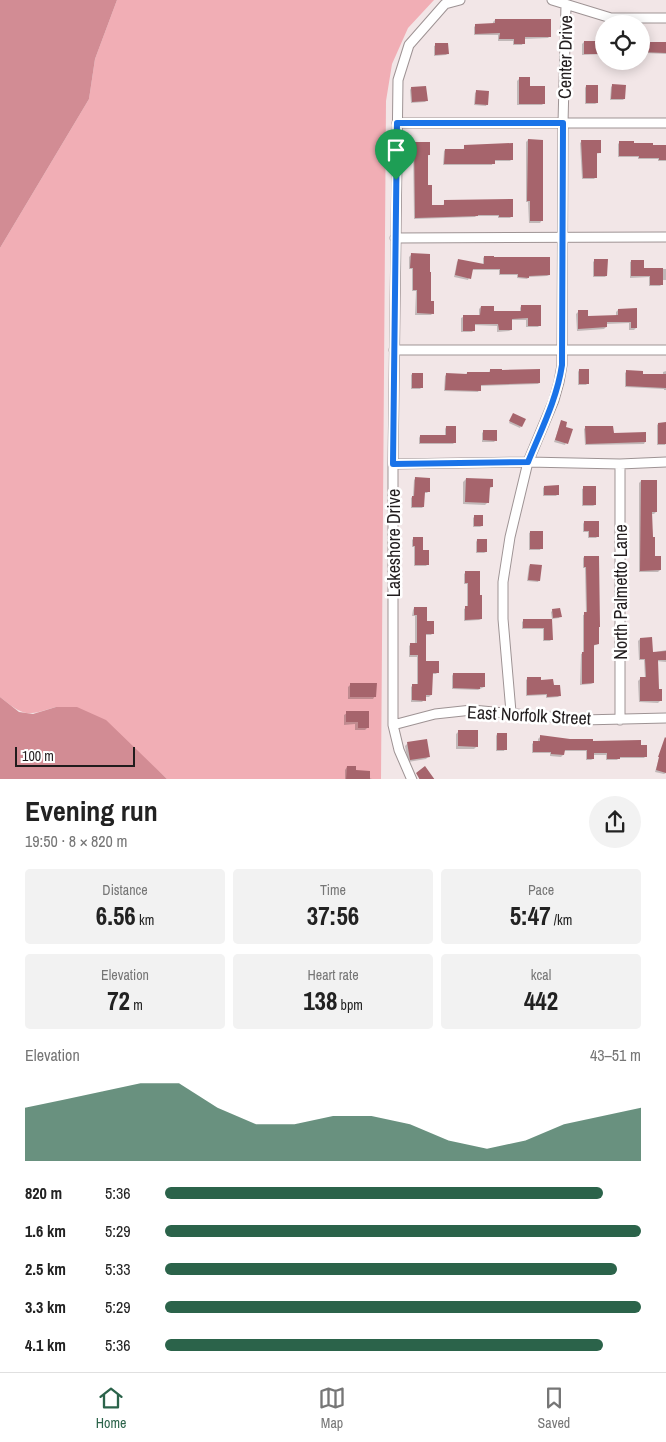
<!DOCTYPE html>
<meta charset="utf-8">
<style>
body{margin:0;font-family:"Archivo Narrow",sans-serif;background:#f2f2f2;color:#222;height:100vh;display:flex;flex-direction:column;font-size:19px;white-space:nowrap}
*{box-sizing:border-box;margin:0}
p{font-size:16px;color:#767676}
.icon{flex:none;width:28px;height:28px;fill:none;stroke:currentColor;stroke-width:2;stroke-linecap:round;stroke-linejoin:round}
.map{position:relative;height:779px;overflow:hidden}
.sheet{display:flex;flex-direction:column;background:#fff;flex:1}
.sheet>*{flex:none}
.controls{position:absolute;left:595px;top:15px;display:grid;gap:10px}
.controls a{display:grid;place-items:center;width:55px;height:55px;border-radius:50%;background:#fff;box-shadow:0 2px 12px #0003;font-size:25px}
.scale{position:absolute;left:15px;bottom:12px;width:120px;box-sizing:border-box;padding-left:5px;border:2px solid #211c1d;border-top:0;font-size:14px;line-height:18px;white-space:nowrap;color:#211c1d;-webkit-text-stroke:4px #fff;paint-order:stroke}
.pin{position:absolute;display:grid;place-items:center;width:42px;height:42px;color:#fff;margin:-51px -21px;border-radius:50% 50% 50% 0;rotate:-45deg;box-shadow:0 0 5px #0007}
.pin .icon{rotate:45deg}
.round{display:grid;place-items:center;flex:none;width:52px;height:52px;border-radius:26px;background:#f2f2f2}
.headline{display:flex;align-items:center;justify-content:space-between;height:85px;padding:0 25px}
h1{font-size:28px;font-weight:700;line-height:38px}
.figures{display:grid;grid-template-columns:repeat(3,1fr);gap:8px;height:85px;padding:5px 25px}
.figures div{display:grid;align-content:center;border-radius:5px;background:#f2f2f2;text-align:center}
.figures b{font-size:25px;font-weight:700}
.figures small{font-size:14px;font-weight:400}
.figures p{font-size:14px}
.chart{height:140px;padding:10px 25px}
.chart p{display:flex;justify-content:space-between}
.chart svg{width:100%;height:90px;margin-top:5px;fill:#2b634a;opacity:.7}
ul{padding:0 25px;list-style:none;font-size:16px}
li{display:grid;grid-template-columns:80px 60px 1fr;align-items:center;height:38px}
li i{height:12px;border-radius:6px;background:#2b634a}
.menu{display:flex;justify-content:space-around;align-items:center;height:70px;border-top:1px solid #e0e0e0;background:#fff;font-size:14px;color:#767676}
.menu a{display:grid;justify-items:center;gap:2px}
.menu .current{color:#2b634a}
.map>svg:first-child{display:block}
</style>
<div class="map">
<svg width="666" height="780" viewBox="0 0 666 780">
<rect width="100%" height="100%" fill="#f2e6e7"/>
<path fill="#f1aeb5" d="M117,0H434L408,28L392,64L386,101L381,779H167L142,756L56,707C26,716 25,717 0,697V248L89,99L95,59Z"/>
<path fill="#d28c94" d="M0,0H117L95,59L89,99L0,248Z
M0,697L19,712L33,714L56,707H77L106,720L167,779H0Z"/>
<path fill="#0003" d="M495,20L550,36L548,38L524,39L523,43L522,45H513V41H498V35H474V27L476,25H493V22Z
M641,39H645L644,43H666V54L645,53L641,55Z
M584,42H604V54L582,55V44Z
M436,45L447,54L446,55L434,56V46Z
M519,79L544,103L542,105H517V81Z
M586,86L597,103L595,104H585V88Z
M612,86L624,99L623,100H610L611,87Z
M411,88L426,101L425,102L411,103L410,90Z
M476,92L487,104L486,106L474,105L475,93Z
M528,140L542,220L540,223H529L528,202H526V142Z
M582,141L600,153L595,154L596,177L594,179H582L580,143Z
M620,142L633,145L666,147V161H658V159H638V157H618V144Z
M414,144L429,155L427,156L426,186L431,206H443L445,201L512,216L510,218H498V216H476L475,217L414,219L413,145Z
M465,146L512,159L510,161H493L492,165H443L444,151L445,150H463Z
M411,255L430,302L433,313L431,315H415L416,291H412V269H409V257Z
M484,257L493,258L549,275L547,276L529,277L527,279L517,278V275H499V270H472L468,280L454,277L457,262L459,260L483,265V258Z
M595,260L606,276L605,277H593V262Z
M632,261L643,269H666V280H662L661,285L660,286H649V277L630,278V262Z
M521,306L540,325L538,327H526V320H511V330L509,331L497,332V326L474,325V330L472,332H461V318L463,317H479V309L481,307L493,313L520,312V308Z
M635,309L636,328L634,330H629V323L606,324V327L604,329L577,331L576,314L578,312L587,317H616V312L618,310Z
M490,370L539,383L538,384L479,386V390L478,392L444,391L445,376L446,375H465L467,373H489Z
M579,370L588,383L586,385H578V372Z
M627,371L641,375H663V372L666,371V390H664V389L625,387V373Z
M412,374L422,387L420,389H411V375Z
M512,416L521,426L520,428L509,423Z
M561,422L564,428L571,430L565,445L554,442Z
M658,424H666V443L665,445H657V425Z
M446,427L455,442L453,444H419V438L420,436H445V429Z
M585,428L612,434L645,442L644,444L585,445L584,429Z
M484,431L496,440L494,442H482V433Z
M415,479L429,491L427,493H423V507L422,508H411V498L413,496L414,480Z
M466,479L492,487L489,489L488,502L485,505L463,504V482Z
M641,481L656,512L654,514H651L654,557L660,570L658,572H639V483Z
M544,487L558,494L556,496H543V488Z
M584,488L595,505L593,506H582V489Z
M474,517L482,526L480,527H473V518Z
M584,522L598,536L596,538H588V532H583V524Z
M531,532L541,548L540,550H529V533Z
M413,539L428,564L426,566H414V547H412V540Z
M477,540L486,552L484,553H476V542Z
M584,557L598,628V644L593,646V683L591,684L580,685L581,654L583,653V615L586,614L585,568H583V558Z
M530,565L539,580L538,582L527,581L529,566Z
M466,572L481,619L479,620L464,621V609L467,607V584H464V574Z
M414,608L433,633L431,635H425V662L438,672L436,674H432L431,695L429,697H424V700L422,702H411V687L413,685H417V657H409V646L411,644H415V616H412L413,610Z
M553,610L560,616L559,618L552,619L551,612Z
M551,620L552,639L550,641H543V629H522V622L523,621Z
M640,639L651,653L666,650V662L656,661L658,690L660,701L658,703L639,702L638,681L640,679L645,678L644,660H639L638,641Z
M453,674L484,687L478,690L452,689V676Z
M528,678L540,681L552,686L559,696L558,697L546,698V695L526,696V680Z
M351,684L375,696L373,699H348V687Z
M347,713L368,727L365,730H355V724L344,725V715Z
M459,731L477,746L474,749H456V734Z
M497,734L505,749L504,751H496V736Z
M540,737L640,747L646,756L644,758H619L617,760H606V755H593V759L591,760H586V751H563V755L561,757L550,756V753H532V744L534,742H538V739Z
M408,743L428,757L426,759L408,762L405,746Z
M663,745L666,746V773L664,774L655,772Z
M347,767L369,778L375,780H345V770Z"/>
<path fill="#a6646c" d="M495,19H551V37H525V44H514V39H499L500,33L475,34V24L495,23Z
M584,41H602V54H584Z
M641,42H666V53L641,52Z
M435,43H448L449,54L435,55Z
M519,77H530V86H545V104H519Z
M612,84L626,85L625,99H611Z
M586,85H598V103H586Z
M426,86L428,101L412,102L411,87Z
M476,90L489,91L488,105L475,104Z
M528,139L543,140V221H530V201H527Z
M581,140H601V153H597V178H583Z
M619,141H634V143H653V145H666V160H659V158H639V156H619Z
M414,142H430V155H428V185H432V205H444V200L513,199V217H499V215H478V216L415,218Z
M513,143V160H495V164H444L445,149H464V145Z
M411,253L430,254V272H431V301H434V314L417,313V290H413V268H410Z
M484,256H494V257H550V275L529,276V278L518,277V274H500V269H473L471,279L455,275L458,259L484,264Z
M594,259H608L607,276H594Z
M631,260H644V268H663V285H650V276H631Z
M521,305H541V326H528V318L512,319V330H499L498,324H475V331H463V315H480L481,306H494V311H521Z
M637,308V328H631V322H607V327L578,329V310H588V316L618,315V309Z
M490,369H502V370L540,369V383L481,385V391L445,390L446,373L467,374V372H490Z
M579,369H589V384H579Z
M626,370L643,371V374H666V388L626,386Z
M412,373H423V388H412Z
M513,413L526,419L522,427L509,421Z
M561,420L567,422L566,427L573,429L568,444L555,440Z
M666,422V444H658V423Z
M446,426H456V443H420V435H446Z
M585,426H613L614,433L646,432V442L586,444Z
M483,430H497V441L483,440Z
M415,477L430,478V492H425L424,507H412V496H414Z
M466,478L493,479V487H490L489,503L465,502Z
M641,480H657V512H652L653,537H655V556H661V570L640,571Z
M559,485V495H544V486Z
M583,486H596V505H583Z
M474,515H483V526H474Z
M584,521H599V537H589V531H584Z
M530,531H543V549H530Z
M413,537H423V550H429V565H415V546H413Z
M477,539H487V552H477Z
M584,556H599L600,627H599V644L594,645V683L582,684V652H584V612H587L586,567H584Z
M530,564L542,565L540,581L528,580Z
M465,571H480V595H482V619L465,620V606H468V583H465Z
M414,607H427V621H434V634H426V661H439V673H433L432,695H426V701L412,700V684H418V655H410V643H417V615H414Z
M560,608L562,617L553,618L552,609Z
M523,619H552L553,640H544V628H523Z
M652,637L653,652L666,651V660H658L659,689H662V701H640V677H646L645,659H640V638Z
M453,673H485V687H480V689L453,688Z
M527,677H541V680L553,679L554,685H560L561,696L547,697V694L527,695Z
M350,683H377L376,697H350Z
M346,711H369V728H358V722H346Z
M458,730H478V747L458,746Z
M497,733H507V750H497Z
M540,735L570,739H593V741L641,740V745H647V757H620V759H607V753H594V759H587V750H565L564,755L551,754V752H533V741H540Z
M665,737L666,738V773L656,770L659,757H658Z
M427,739L430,757L410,760L407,742Z
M347,766H356V770L370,771V780H346Z
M425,766L435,780H420L416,773Z"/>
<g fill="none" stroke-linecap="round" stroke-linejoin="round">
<defs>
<path id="street" d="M552,0L611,18H666
M397,123H666
M395,238L666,237
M394,350H666
M393,464L528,462L620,464L666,462
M620,464V720
M511,712L503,619V582L510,537L528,462L554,400L559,382L562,365L563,123L566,5
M393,725L435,714L472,710L582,720L666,718
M412,780L399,750L393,725V464L398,80L409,45L445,4L460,0"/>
</defs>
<use href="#street" stroke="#9e9394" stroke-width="11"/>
<use href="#street" stroke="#fff" stroke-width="9"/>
</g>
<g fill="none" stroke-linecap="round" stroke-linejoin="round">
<defs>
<path id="route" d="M397,123H563L562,365C557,399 541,430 528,462L393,464Z"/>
</defs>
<use href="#route" stroke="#fff" stroke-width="10"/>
<use href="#route" stroke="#1a73e8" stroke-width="6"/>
</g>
<g text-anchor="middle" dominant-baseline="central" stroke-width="5" stroke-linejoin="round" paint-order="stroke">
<g font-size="18" fill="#211c1d" stroke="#fff">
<text transform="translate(565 57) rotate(-89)">Center Drive</text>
<text transform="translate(393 543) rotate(-90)">Lakeshore Drive</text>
<text transform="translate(620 592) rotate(-90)">North Palmetto Lane</text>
<text transform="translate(529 715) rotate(3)">East Norfolk Street</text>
</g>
</g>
</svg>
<div class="controls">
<a><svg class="icon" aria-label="locate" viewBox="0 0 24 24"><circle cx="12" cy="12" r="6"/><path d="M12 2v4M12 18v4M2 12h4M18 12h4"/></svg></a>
</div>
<div class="scale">100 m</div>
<div class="pin" style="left:396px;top:180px;background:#1e9e55"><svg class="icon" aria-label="arrive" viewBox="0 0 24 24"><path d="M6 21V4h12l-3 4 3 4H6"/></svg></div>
</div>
<section class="sheet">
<div class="headline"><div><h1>Evening run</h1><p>19:50 · 8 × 820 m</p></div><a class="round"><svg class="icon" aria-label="share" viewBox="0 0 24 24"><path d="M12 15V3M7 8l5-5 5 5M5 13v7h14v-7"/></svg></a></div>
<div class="figures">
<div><p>Distance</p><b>6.56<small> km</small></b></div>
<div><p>Time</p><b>37:56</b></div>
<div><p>Pace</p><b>5:47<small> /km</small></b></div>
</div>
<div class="figures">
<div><p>Elevation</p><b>72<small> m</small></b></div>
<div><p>Heart rate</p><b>138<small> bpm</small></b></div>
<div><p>kcal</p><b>442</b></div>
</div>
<div class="chart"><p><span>Elevation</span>43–51 m</p>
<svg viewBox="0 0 160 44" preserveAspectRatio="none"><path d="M0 44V18L10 14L20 10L30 6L40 6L50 18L60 26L70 26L80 22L90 22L100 26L110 34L120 38L130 34L140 26L150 22L160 18V44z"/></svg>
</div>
<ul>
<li><b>820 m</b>5:36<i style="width:92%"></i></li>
<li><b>1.6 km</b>5:29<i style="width:100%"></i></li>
<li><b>2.5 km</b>5:33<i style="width:95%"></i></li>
<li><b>3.3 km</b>5:29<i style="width:100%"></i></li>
<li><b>4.1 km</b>5:36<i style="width:92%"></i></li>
</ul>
</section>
<nav class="menu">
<a class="current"><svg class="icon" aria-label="home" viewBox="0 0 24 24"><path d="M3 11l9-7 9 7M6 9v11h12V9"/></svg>Home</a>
<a><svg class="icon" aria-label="map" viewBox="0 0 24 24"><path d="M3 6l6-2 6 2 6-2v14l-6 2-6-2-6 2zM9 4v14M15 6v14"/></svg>Map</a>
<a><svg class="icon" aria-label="saved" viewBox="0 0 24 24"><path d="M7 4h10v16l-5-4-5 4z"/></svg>Saved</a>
</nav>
